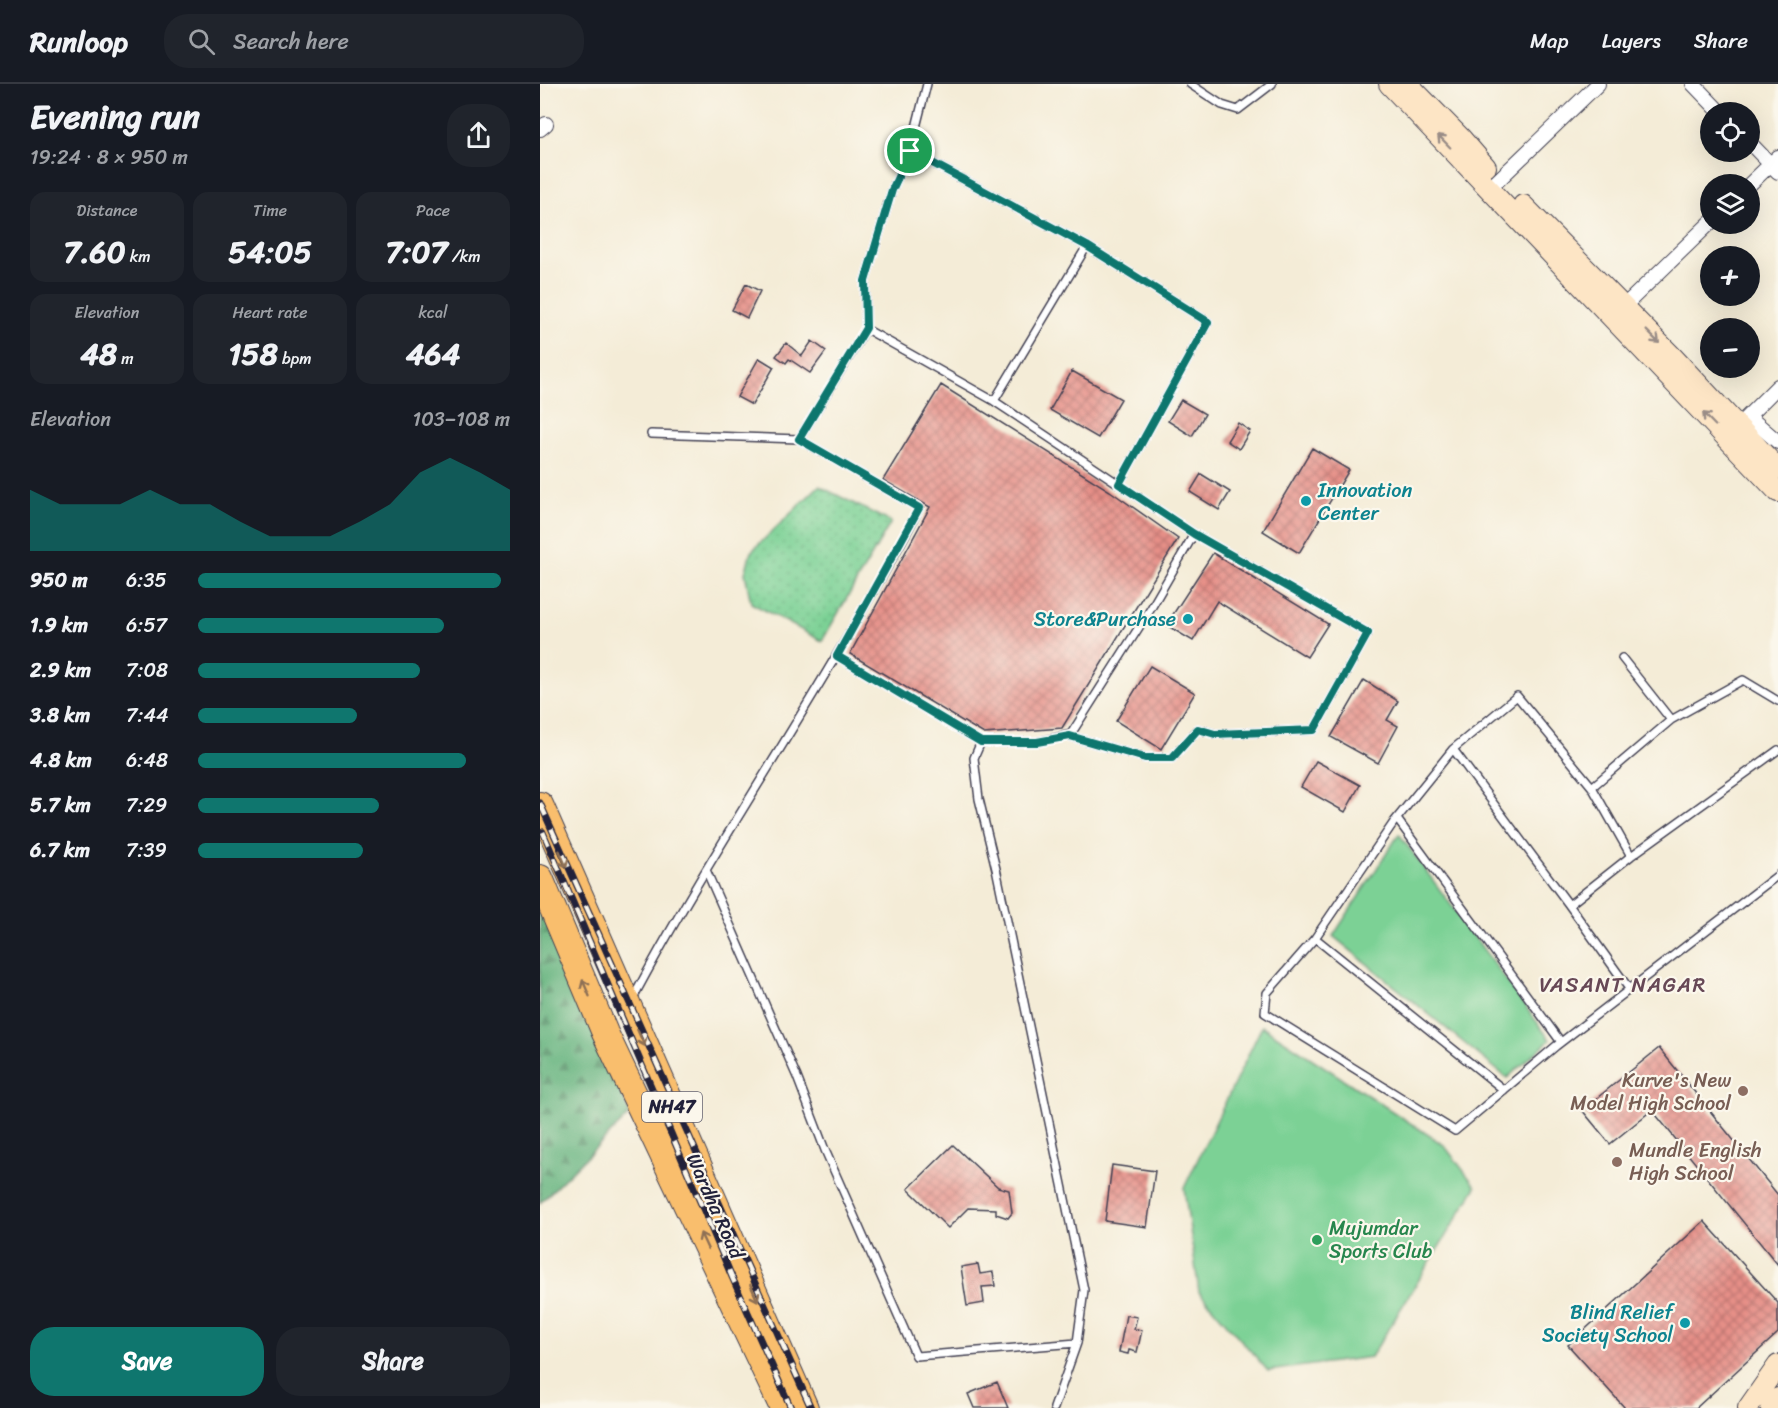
<!DOCTYPE html>
<meta charset="utf-8">
<style>
body{margin:0;font-family:Sriracha,sans-serif;background:#20242c;color:#f1f3f6;height:100vh;display:flex;flex-direction:column;font-size:22px;white-space:nowrap}
*{box-sizing:border-box;margin:0}
p{font-size:20px;color:#9ea1a6}
.icon{flex:none;width:33px;height:33px;fill:none;stroke:currentColor;stroke-width:2;stroke-linecap:round;stroke-linejoin:round}
.map{position:relative;flex:1;overflow:hidden}
.sheet{display:flex;flex-direction:column;background:#171b24;width:540px}
.sheet>*{flex:none}
.fabs{position:absolute;left:1160px;top:18px;display:grid;gap:12px}
.fabs a{display:grid;place-items:center;width:60px;height:60px;border-radius:50%;background:#171b24;box-shadow:0 6px 24px #0002;font-size:30px}
.pin{position:absolute;display:grid;place-items:center;width:51px;height:51px;color:#fff;margin:-26px;border:3px solid #fff;border-radius:50%;box-shadow:0 2px 6px #0007}
.round{display:grid;place-items:center;flex:none;width:63px;height:63px;border-radius:24px;background:#20242c}
.overview{display:flex;align-items:center;justify-content:space-between;height:102px;padding:0 30px}
h1{font-size:33px;font-weight:800;line-height:45px}
.metrics{display:grid;grid-template-columns:repeat(3,1fr);gap:9px;height:102px;padding:6px 30px}
.metrics div{display:grid;align-content:center;border-radius:15px;background:#20242c;text-align:center}
.metrics b{font-size:30px;font-weight:800}
.metrics small{font-size:16px;font-weight:400}
.metrics p{font-size:16px}
.chart{height:168px;padding:12px 30px}
.chart p{display:flex;justify-content:space-between}
.chart svg{width:100%;height:108px;margin-top:6px;fill:#0f766e;opacity:.7}
.cta{display:flex;gap:12px;margin-top:auto;padding:12px 30px}
.cta a{flex:1;height:69px;border-radius:24px;background:#0f766e;color:#fff;font-size:24px;font-weight:800;line-height:69px;text-align:center}
.cta a+a{background:#20242c;color:#f1f3f6}
ul{padding:0 30px;list-style:none;font-size:20px}
li{display:grid;grid-template-columns:96px 72px 1fr;align-items:center;height:45px}
li i{height:15px;border-radius:8px;background:#0f766e}
header{display:flex;align-items:center;gap:36px;box-sizing:border-box;height:84px;padding:0 30px;background:#171b24;border-bottom:2px solid #363941}
header strong{font-size:28px}
nav{display:flex;gap:33px;margin-inline-start:auto;font-size:21px}
.search{width:420px;height:54px;background:#20242c;display:flex;align-items:center;gap:15px;box-sizing:border-box;padding:0 21px;border-radius:24px;color:#9ea1a6;font-size:22px}
main{display:flex;flex:1;min-height:0}
.map>svg:first-child{display:block}
</style>
<header>
<strong>Runloop</strong>
<div class="search"><svg class="icon" aria-label="search" viewBox="0 0 24 24"><circle cx="10" cy="10" r="6"/><path d="M15 15l6 6"/></svg>Search here</div>
<nav><a>Map</a><a>Layers</a><a>Share</a></nav>
</header>
<main>
<section class="sheet">
<div class="overview"><div><h1>Evening run</h1><p>19:24 · 8 × 950 m</p></div><a class="round"><svg class="icon" aria-label="share" viewBox="0 0 24 24"><path d="M12 15V3M7 8l5-5 5 5M5 13v7h14v-7"/></svg></a></div>
<div class="metrics">
<div><p>Distance</p><b>7.60<small> km</small></b></div>
<div><p>Time</p><b>54:05</b></div>
<div><p>Pace</p><b>7:07<small> /km</small></b></div>
</div>
<div class="metrics">
<div><p>Elevation</p><b>48<small> m</small></b></div>
<div><p>Heart rate</p><b>158<small> bpm</small></b></div>
<div><p>kcal</p><b>464</b></div>
</div>
<div class="chart"><p><span>Elevation</span>103–108 m</p>
<svg viewBox="0 0 160 44" preserveAspectRatio="none"><path d="M0 44V19L10 25L20 25L30 25L40 19L50 25L60 25L70 32L80 38L90 38L100 38L110 32L120 25L130 12L140 6L150 12L160 19V44z"/></svg>
</div>
<ul>
<li><b>950 m</b>6:35<i style="width:97%"></i></li>
<li><b>1.9 km</b>6:57<i style="width:79%"></i></li>
<li><b>2.9 km</b>7:08<i style="width:71%"></i></li>
<li><b>3.8 km</b>7:44<i style="width:51%"></i></li>
<li><b>4.8 km</b>6:48<i style="width:86%"></i></li>
<li><b>5.7 km</b>7:29<i style="width:58%"></i></li>
<li><b>6.7 km</b>7:39<i style="width:53%"></i></li>
</ul>
<div class="cta"><a>Save</a><a>Share</a></div>
</section>
<div class="map">
<svg width="1238" height="1324" viewBox="0 0 1238 1324">
<defs>
<pattern id="grass-dots" width="8" height="8" patternUnits="userSpaceOnUse" patternTransform="scale(1.5)"><rect width="8" height="8" fill="#7cd195"/><path d="M2 2h.1M6 6h.1" fill="none" stroke="#6bb381" stroke-width="1.8" stroke-linecap="round"/></pattern>
<pattern id="forest-firs" width="22" height="20" patternUnits="userSpaceOnUse" patternTransform="scale(1.5)"><rect width="22" height="20" fill="#65b37e"/><path d="M5 1l3.5 6h-7zM16 11l3.5 6h-7z" fill="#539168"/></pattern>
<pattern id="building-cross-hatch" width="8" height="8" patternUnits="userSpaceOnUse" patternTransform="scale(1.5)"><rect width="8" height="8" fill="#e68f87"/><path d="M0 0l8 8M0 8l8-8" fill="none" stroke="#ba7470"/></pattern>
</defs>
<rect width="100%" height="100%" fill="#fbf7ec"/>
<filter id="ink" filterUnits="userSpaceOnUse"><feTurbulence type="fractalNoise" baseFrequency=".0167" numOctaves="2"/><feDisplacementMap in="SourceGraphic" scale="12" xChannelSelector="R" yChannelSelector="G"/><feConvolveMatrix kernelMatrix="1 2 1 2 8 2 1 2 1" color-interpolation-filters="sRGB"/></filter>
<filter id="wash" filterUnits="userSpaceOnUse"><feTurbulence type="fractalNoise" baseFrequency=".008" numOctaves="4" result="noise"/><feDisplacementMap in="SourceGraphic" scale="24" xChannelSelector="R" yChannelSelector="G"/><feGaussianBlur stdDeviation="1.35" result="paint"/><feColorMatrix in="noise" values="0 0 0 0 0 0 0 0 0 0 0 0 0 0 0 0 0 1.4 0 .05"/><feComposite in="paint" operator="in"/></filter>
<g filter="url(#wash)">
<rect width="100%" height="100%" fill="#f4ecd7"/>
<path fill="url(#grass-dots)" stroke="#4f7a68" stroke-width="1.5" d="M279,402L351,438L282,557L211,519L205,489L211,468Z"/>
<path fill="url(#forest-firs)" stroke="#446a5c" stroke-width="1.5" d="M0,816L90,1030L0,1119Z"/>
<path fill="#7cd195" stroke="#4f7a68" stroke-width="1.5" d="M859,750L1010,956L967,994L793,852Z
M722,942L904,1061L936,1103L831,1273L728,1287L659,1208L644,1104Z"/>
<g id="blocks">
<path fill="url(#building-cross-hatch)" d="M206,200L220,207L207,234L192,226Z
M272,257L286,267L270,289L249,275L246,279L236,272L246,259L262,272Z
M219,274L234,283L212,321L197,313Z
M532,287L581,315L558,354L510,326Z
M401,301L570,407L638,455L522,644L444,650L310,570L390,423L343,396Z
M641,316L665,330L652,352L628,337Z
M698,339L710,347L699,365L687,357Z
M772,364L809,386L759,469L723,447Z
M661,390L690,408L679,426L650,408Z
M673,469L788,540L767,573L677,517L653,557L626,541Z
M610,582L655,609L621,665L576,637Z
M824,596L858,617L847,636L858,642L838,679L791,653Z
M776,677L820,701L805,728L761,703Z
M1119,964L1238,1111V1181L1112,1026L1070,1060L1042,1026Z
M413,1061L458,1103L469,1106L472,1129L468,1134L456,1130V1125L428,1124L408,1144L368,1105Z
M572,1081L615,1087L607,1143L565,1137Z
M1164,1137L1238,1219V1249L1156,1324H1085L1028,1261Z
M438,1180L440,1190L453,1188L455,1202L442,1203L444,1219L427,1222L421,1183Z
M586,1231L597,1233L594,1245L602,1246L597,1268L589,1266L588,1270L579,1268Z
M457,1298L468,1324H434L428,1310Z"/>
</g>
</g>
<g filter="url(#ink)">
<use href="#blocks" fill-opacity="0" stroke="#424052" stroke-width="1.5"/>
<g fill="none" stroke-linecap="round" stroke-linejoin="round">
<defs>
<path id="lane" d="M650,0L682,21L698,26L732,0
M370,67L547,162L454,317
M547,162L668,238L579,400
M111,350L259,355
M297,572L441,658
M1082,574L1131,636L1203,596L1238,617
M1131,636L1052,703L977,612L913,665L854,738L775,854L727,909L725,929L915,1047L1016,962L1238,791
M530,652L605,674H632L658,645L676,650L774,646L828,549L654,450
M913,665L1029,821L1091,772
M1052,703L1091,772L1238,666
M857,735L1021,958
M166,786L257,993L285,1066L376,1272L537,1259L544,1206L457,789L439,715L434,674L441,658H497L531,650L610,526L654,450L454,317L326,245
M1029,821L1090,906
M775,854L964,1006
M92,916C163,782 249,656 324,524C342,491 363,459 379,424L259,355L326,245L325,197L352,106L370,67L387,0
M514,1324L537,1259"/>
<path id="street" d="M1153,0L1180,28
M0,45L6,40
M1209,58L1238,88
M1209,101L1238,73
M949,105L1058,0
M1079,227L1170,139
M1208,332L1238,358
M1193,347L1238,302"/>
<path id="secondary" d="M849,0L1238,408
M868,0L921,54L946,83
M983,121L1134,274L1238,385
M1208,1324L1238,1281
M1231,1324L1238,1314"/>
<path id="highway" d="M0,721L265,1324
M0,794L65,949L243,1324"/>
</defs>
<use href="#lane" stroke="#424052" stroke-width="10"/>
<use href="#street" stroke="#424052" stroke-width="16"/>
<use href="#secondary" stroke="#424052" stroke-width="22"/>
<use href="#highway" stroke="#424052" stroke-width="28"/>
<use href="#lane" stroke="#fff" stroke-width="7"/>
<use href="#street" stroke="#fff" stroke-width="14"/>
<use href="#secondary" stroke="#fde5c5" stroke-width="20"/>
<use href="#highway" stroke="#f9be6d" stroke-width="26"/>
<defs>
<path id="rail" d="M0,719L271,1324
M3,748L192,1193L251,1324"/>
</defs>
<use href="#rail" stroke="#22223b" stroke-width="7"/>
<use href="#rail" stroke="#fbf7ec" stroke-width="4.5" stroke-dasharray="14" stroke-linecap="butt"/>
</g>
<defs><path id="oneway-shaft" d="M-6 0H5M1.5-3L5.5 0L1.5 3" fill="none" stroke-width="1.6" stroke-linecap="round" stroke-linejoin="round" transform="scale(1.5)"/></defs>
<g stroke="#9a8d87">
<use href="#oneway-shaft" transform="translate(904 57) rotate(-134)"/>
<use href="#oneway-shaft" transform="translate(1113 253) rotate(45)"/>
<use href="#oneway-shaft" transform="translate(1169 335) rotate(-134)"/>
</g>
<g stroke="#8e7054">
<use href="#oneway-shaft" transform="translate(23 775) rotate(67)"/>
<use href="#oneway-shaft" transform="translate(46 904) rotate(-113)"/>
<use href="#oneway-shaft" transform="translate(101 954) rotate(66)"/>
<use href="#oneway-shaft" transform="translate(164 1157) rotate(-115)"/>
<use href="#oneway-shaft" transform="translate(214 1209) rotate(66)"/>
</g>
</g>
<g fill="none" stroke-linecap="round" stroke-linejoin="round" filter="url(#ink)">
<defs>
<path id="route" d="M370,67L547,162L668,238L579,400L654,450L828,549L774,646L675,650L658,645L632,674H605L530,652L497,658H441L297,572L379,424L259,355L326,244L325,197L352,106Z"/>
</defs>
<use href="#route" stroke="#fff" stroke-width="12"/>
<use href="#route" stroke="#0f766e" stroke-width="8"/>
</g>
<g fill="#0f9aa8" stroke="#fbf7ec" stroke-width="2">
<circle cx="766" cy="417" r="6"/>
<circle cx="648" cy="535" r="6"/>
<circle cx="1145" cy="1239" r="6"/>
</g>
<g fill="#8d6e63" stroke="#fbf7ec" stroke-width="2">
<circle cx="1203" cy="1007" r="6"/>
<circle cx="1077" cy="1078" r="6"/>
</g>
<circle fill="#2e9e5b" stroke="#fbf7ec" stroke-width="2" cx="777" cy="1156" r="6"/>
<g text-anchor="middle" dominant-baseline="central" stroke-width="4.5" stroke-linejoin="round" paint-order="stroke">
<rect fill="#fbf7ec" stroke="#636270" stroke-width="1.5" x="102" y="1008" width="60" height="30" rx="4.5"/>
<g font-size="18" font-weight="bold" fill="#22223b">
<text x="132" y="1023">NH47</text>
</g>
<g font-size="20" fill="#0d838f" stroke="#fbf7ec" text-anchor="end">
<text x="778" y="406" text-anchor="start">Innovation<tspan x="778" dy="23">Center</tspan></text>
<text x="636" y="535">Store&amp;Purchase</text>
<text x="1133" y="1228">Blind Relief<tspan x="1133" dy="23">Society School</tspan></text>
</g>
<g font-size="20" fill="#785e54" stroke="#fbf7ec" text-anchor="end">
<text x="1191" y="996">Kurve's New<tspan x="1191" dy="23">Model High School</tspan></text>
<text x="1089" y="1066" text-anchor="start">Mundle English<tspan x="1089" dy="23">High School</tspan></text>
</g>
<g font-size="20" fill="#22223b" stroke="#fbf7ec">
<text transform="translate(175 1122) rotate(66)">Wardha Road</text>
</g>
<g font-size="20" fill="#27864d" stroke="#fbf7ec" text-anchor="start">
<text x="789" y="1144">Mujumdar<tspan x="789" dy="23">Sports Club</tspan></text>
</g>
<g font-size="21" letter-spacing="1.5" fill="#674856" stroke="#fbf7ec">
<text x="1083" y="901">VASANT NAGAR</text>
</g>
</g>
</svg>
<div class="fabs">
<a><svg class="icon" aria-label="locate" viewBox="0 0 24 24"><circle cx="12" cy="12" r="6"/><path d="M12 2v4M12 18v4M2 12h4M18 12h4"/></svg></a>
<a><svg class="icon" aria-label="layers" viewBox="0 0 24 24"><path d="M12 4l9 5-9 5-9-5zM3 14l9 5 9-5"/></svg></a>
<a>+</a>
<a>−</a>
</div>
<div class="pin" style="left:370px;top:67px;background:#1e9e55"><svg class="icon" aria-label="arrive" viewBox="0 0 24 24"><path d="M6 21V4h12l-3 4 3 4H6"/></svg></div>
</div>
</main>
